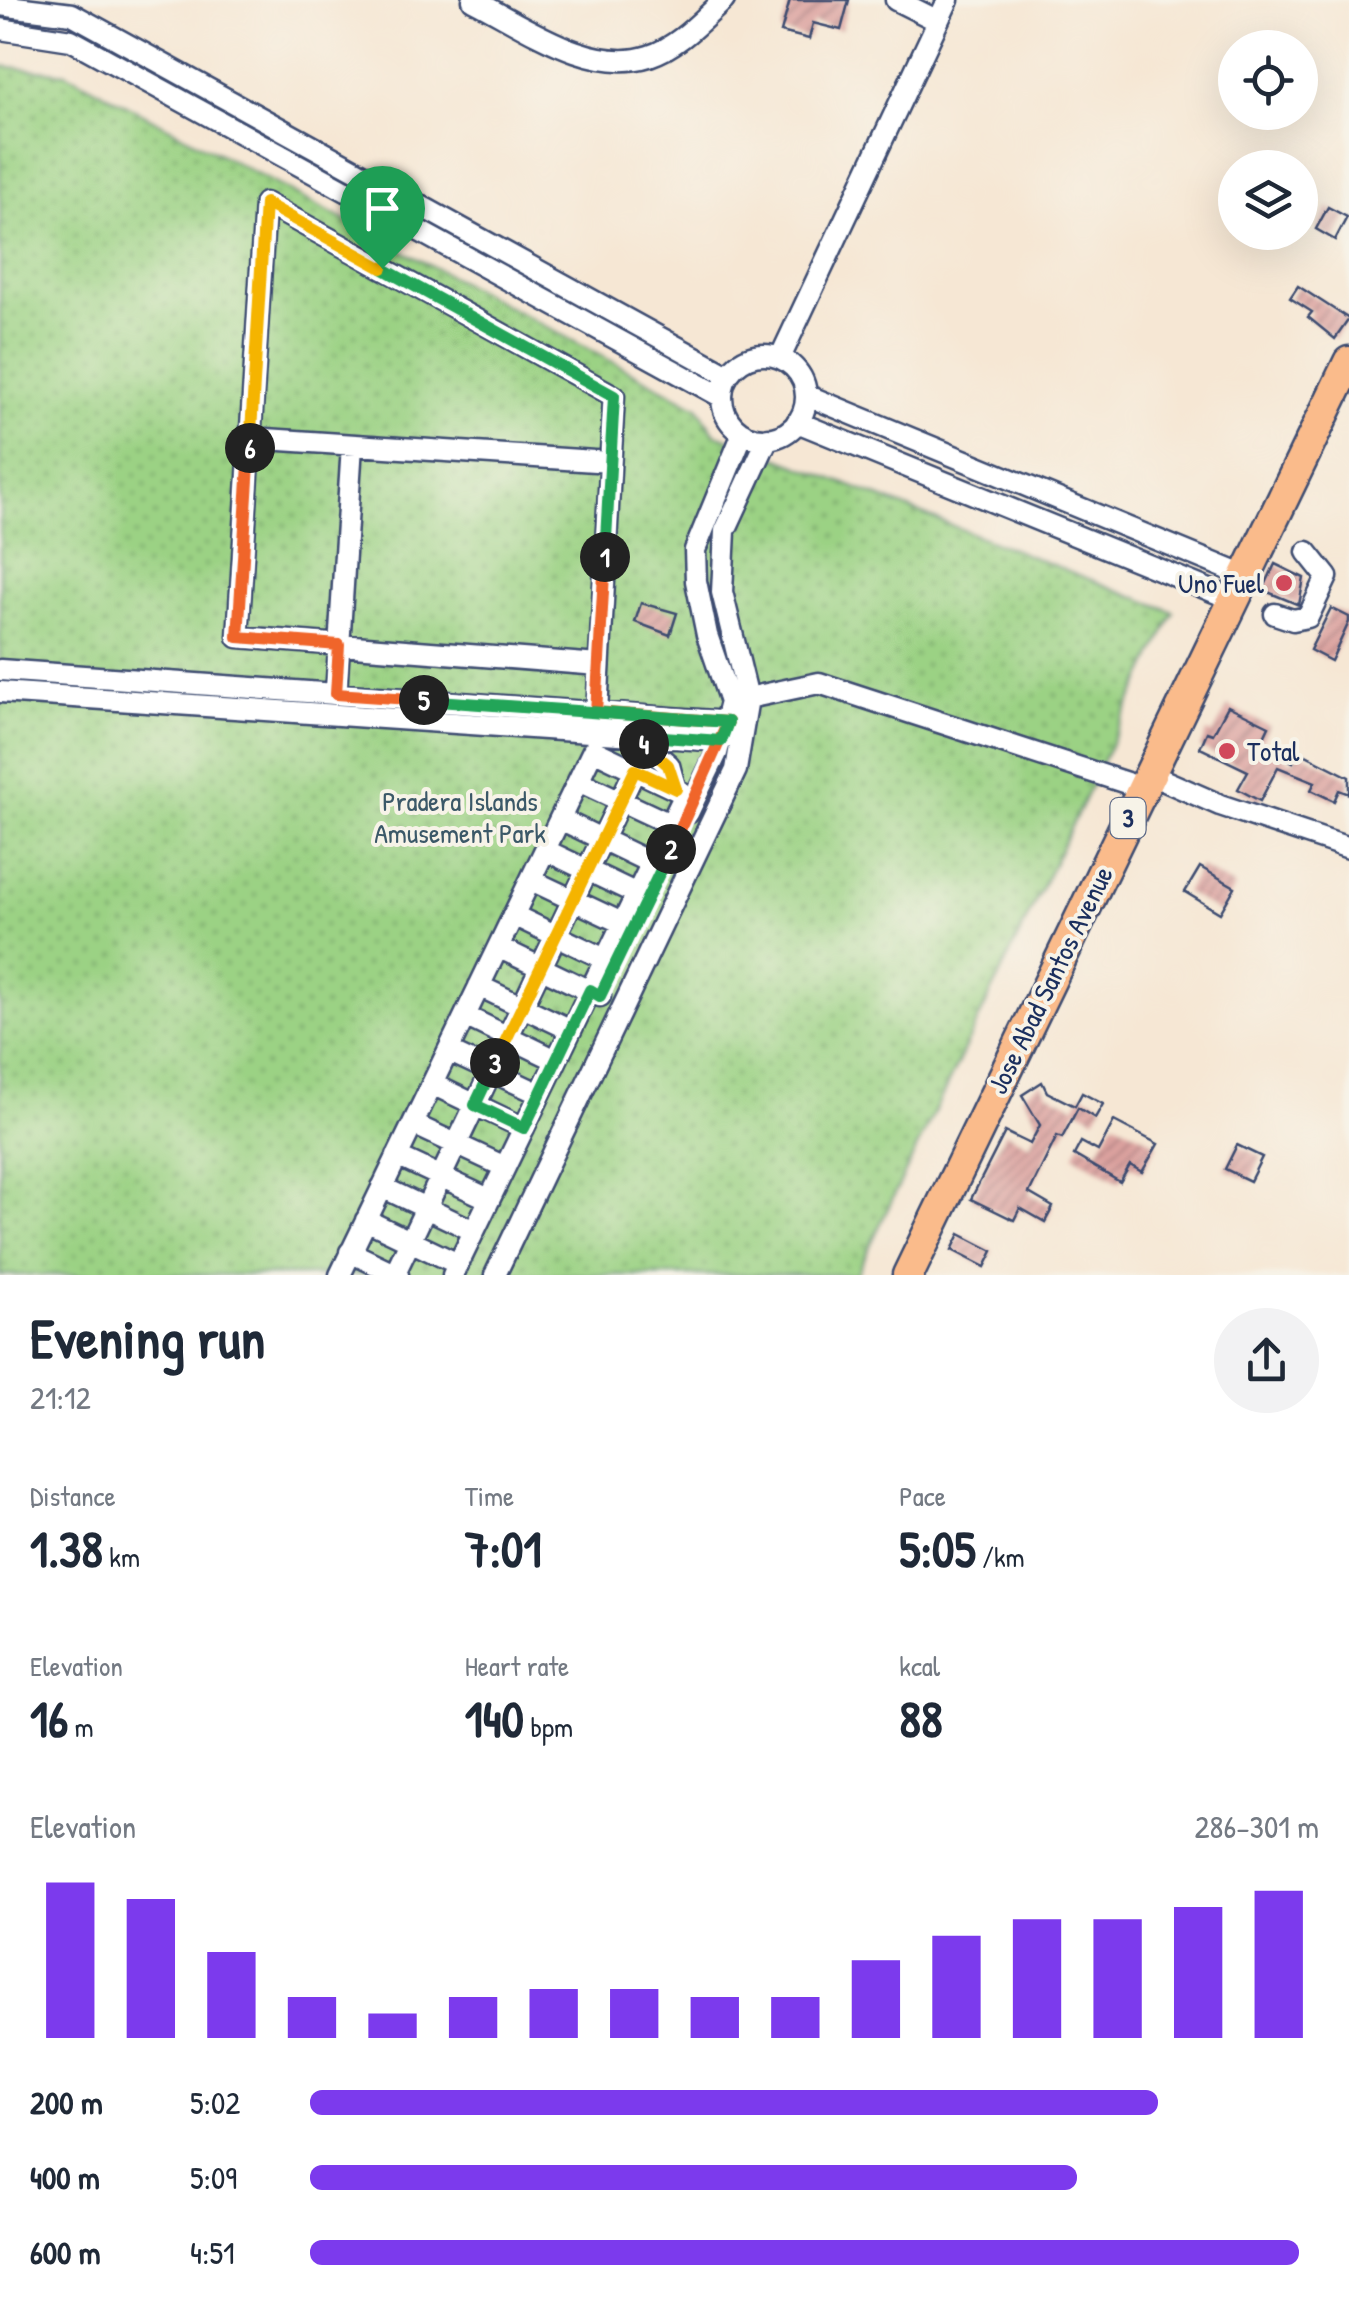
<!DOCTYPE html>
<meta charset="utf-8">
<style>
body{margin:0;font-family:"Patrick Hand",sans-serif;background:#f2f2f3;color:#1f2937;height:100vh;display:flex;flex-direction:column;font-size:38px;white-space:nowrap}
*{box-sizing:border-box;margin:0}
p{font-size:32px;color:#747a83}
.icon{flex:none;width:55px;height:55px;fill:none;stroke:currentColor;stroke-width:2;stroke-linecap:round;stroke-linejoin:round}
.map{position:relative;height:1275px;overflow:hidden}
.side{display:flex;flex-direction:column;background:#fff;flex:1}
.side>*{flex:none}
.buttons{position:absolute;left:1218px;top:30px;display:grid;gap:20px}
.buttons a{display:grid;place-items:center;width:100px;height:100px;border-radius:50%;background:#fff;box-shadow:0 10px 40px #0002;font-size:50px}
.pin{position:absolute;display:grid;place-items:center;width:85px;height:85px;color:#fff;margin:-102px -42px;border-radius:50% 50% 50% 0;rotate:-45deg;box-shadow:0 0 10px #0007}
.pin .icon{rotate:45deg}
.km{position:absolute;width:50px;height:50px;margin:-25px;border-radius:50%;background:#222;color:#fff;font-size:28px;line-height:50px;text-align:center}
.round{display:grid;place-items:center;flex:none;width:105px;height:105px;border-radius:52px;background:#f2f2f3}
.headline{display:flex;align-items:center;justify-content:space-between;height:170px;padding:0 30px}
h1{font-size:55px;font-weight:700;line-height:75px}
.figures{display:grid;grid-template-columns:repeat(3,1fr);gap:15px;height:170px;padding:10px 30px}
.figures div{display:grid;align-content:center}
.figures b{font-size:50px;font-weight:700}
.figures small{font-size:28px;font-weight:400}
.figures p{font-size:28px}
.chart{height:280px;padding:20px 30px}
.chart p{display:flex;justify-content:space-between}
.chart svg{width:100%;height:180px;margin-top:10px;stroke:#7c3aed;stroke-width:6}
ul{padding:0 30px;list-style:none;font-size:32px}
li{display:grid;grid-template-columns:160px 120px 1fr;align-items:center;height:75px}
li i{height:25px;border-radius:12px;background:#7c3aed}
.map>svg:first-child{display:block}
</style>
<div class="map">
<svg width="1349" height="1275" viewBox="0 0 1349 1275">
<defs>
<pattern id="park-dots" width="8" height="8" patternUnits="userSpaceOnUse" patternTransform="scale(2.5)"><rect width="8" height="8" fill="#9bd284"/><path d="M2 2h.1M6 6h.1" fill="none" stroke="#7eab6f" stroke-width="1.8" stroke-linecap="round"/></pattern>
<pattern id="building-hatch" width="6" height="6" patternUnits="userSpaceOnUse" patternTransform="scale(2.5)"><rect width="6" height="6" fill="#dca29f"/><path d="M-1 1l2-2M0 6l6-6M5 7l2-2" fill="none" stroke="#b28485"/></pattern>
</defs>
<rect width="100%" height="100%" fill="#f7f3e8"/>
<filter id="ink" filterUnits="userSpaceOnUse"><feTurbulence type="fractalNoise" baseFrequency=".01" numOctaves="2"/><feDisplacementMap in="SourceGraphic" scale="20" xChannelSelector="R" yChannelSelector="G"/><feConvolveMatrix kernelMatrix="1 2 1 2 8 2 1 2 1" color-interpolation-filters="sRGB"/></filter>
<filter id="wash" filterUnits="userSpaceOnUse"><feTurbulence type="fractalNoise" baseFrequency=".0048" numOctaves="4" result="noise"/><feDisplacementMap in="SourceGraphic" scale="40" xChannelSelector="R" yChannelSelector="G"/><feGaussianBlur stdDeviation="2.25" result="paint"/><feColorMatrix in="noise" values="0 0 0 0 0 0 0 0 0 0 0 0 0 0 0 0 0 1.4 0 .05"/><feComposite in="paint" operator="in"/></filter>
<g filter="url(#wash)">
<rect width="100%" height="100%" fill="#f6e7d4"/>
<path fill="url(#park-dots)" stroke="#5b8071" stroke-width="2.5" d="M0,66L66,73L698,407L714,433L1174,612L856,1275H0Z"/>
<g id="blocks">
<path fill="url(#building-hatch)" d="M790,0H849L841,30L813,23L809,39L781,32Z
M1328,207L1347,217L1335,240L1316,229Z
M1298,286L1349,319L1335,339L1308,317L1312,312L1290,298Z
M1275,564L1304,578L1299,605L1263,590Z
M641,603L677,613L670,635L635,622Z
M1331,608L1349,617V622L1331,661L1310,650Z
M1228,706L1269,726L1260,745L1293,762L1298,751L1349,777V794L1339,790L1334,801L1311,790L1315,782L1278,767L1260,801L1238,789L1248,771L1200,748L1207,732L1213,734Z
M1200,867L1235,887L1220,913L1185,892Z
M1042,1082L1047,1092L1075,1106L1082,1093L1103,1104L1095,1118L1078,1108L1062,1138L1057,1136L1029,1193L1053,1207L1045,1222L1020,1208L1014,1220L971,1199L1005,1132L1030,1144L1040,1125L1022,1095Z
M1114,1121L1158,1144L1142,1172L1130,1165L1120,1182L1074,1155L1081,1142L1098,1151Z
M1237,1145L1262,1157L1250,1181L1225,1169Z
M960,1234L993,1251L985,1267L952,1250Z"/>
</g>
</g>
<g filter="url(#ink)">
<use href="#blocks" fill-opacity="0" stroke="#3c4b70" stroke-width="2.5"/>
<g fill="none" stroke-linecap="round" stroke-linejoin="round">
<defs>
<path id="minor" d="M473,0C523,25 591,75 649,56C678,47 702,20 724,0
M896,0L938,21
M0,5L72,14L728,375
M0,29L71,40L722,397
M722 397a42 42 0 1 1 84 0a42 42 0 1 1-84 0Z
M780,358L948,0
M806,395L1245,576
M797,422L1234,600
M251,438L610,462
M1275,614L1293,620L1308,617L1327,577L1307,552
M0,670L728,722
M0,692L721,741
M336,694L352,445
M748,698L819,683L1142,788
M597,712L614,396L265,203L238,637L599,665
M634,735L669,765L675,789
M1149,774L1220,805L1349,848
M578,781L670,824
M688,813L717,753L730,702L707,635L696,581L695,550L743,433
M560,819L651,863
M545,850L637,894
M531,880L622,923
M513,915L605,959
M498,947L600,996
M479,986L571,1030
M465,1016L556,1060
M448,1051L540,1094
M432,1084L524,1128
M413,1124L505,1167
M397,1156L489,1199
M382,1187L474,1231
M366,1220L458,1264
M350,1252L398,1275
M340,1275L593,750L685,794L453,1275
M394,1275L635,770
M495,1275L736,770L748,698L722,592L725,531L768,438"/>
<path id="highway" d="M908,1275L1349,362"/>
</defs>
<use href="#minor" stroke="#3c4b70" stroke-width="25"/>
<use href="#highway" stroke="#3c4b70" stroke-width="35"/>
<use href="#minor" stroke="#fff" stroke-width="20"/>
<use href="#highway" stroke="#fabb8b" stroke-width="30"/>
</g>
</g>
<g fill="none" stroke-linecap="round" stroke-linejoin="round" filter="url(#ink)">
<defs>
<path id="split-1" d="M382,268L614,396L605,557"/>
<path id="split-2" d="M605,557L596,712L728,722L671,849"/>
<path id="split-3" d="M495,1063L475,1105L524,1128L590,990L600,996L671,849"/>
<path id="split-4" d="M495,1063L635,770L676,789L668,765L644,744"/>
<path id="split-5" d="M424,700L728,722L721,741L634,735L644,744"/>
<path id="split-6" d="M250,448L238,637L339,645L336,694L424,700"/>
<path id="split-7" d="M250,448L265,203L382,268"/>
</defs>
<use href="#split-1" stroke="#fff" stroke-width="20"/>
<use href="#split-2" stroke="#fff" stroke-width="20"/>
<use href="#split-3" stroke="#fff" stroke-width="20"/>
<use href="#split-4" stroke="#fff" stroke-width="20"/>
<use href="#split-5" stroke="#fff" stroke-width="20"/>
<use href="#split-6" stroke="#fff" stroke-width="20"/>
<use href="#split-7" stroke="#fff" stroke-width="20"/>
<use href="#split-1" stroke="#22a559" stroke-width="12"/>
<use href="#split-2" stroke="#f0652b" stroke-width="12"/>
<use href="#split-3" stroke="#22a559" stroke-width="12"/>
<use href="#split-4" stroke="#f5b400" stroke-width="12"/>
<use href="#split-5" stroke="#22a559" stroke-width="12"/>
<use href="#split-6" stroke="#f0652b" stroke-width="12"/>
<use href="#split-7" stroke="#f5b400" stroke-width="12"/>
</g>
<g fill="#d1495b" stroke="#f7f3e8" stroke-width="4">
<circle cx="1284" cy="583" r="10"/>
<circle cx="1227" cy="751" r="10"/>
</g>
<g text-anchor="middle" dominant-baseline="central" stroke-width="8" stroke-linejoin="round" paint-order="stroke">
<rect fill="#f7f3e8" stroke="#5d6a87" stroke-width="2.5" x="1110.5" y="798" width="35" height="40" rx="8"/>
<g font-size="25" font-weight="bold" fill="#1b2f5e">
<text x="1128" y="818">3</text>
</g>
<g font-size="28" fill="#1b2f5e" stroke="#f7f3e8" text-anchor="end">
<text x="1264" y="583">Uno Fuel</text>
<text x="1247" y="751" text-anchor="start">Total</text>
</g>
<g font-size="28" fill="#3b5868" stroke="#f7f3e8">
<text x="460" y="801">Pradera Islands<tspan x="460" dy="32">Amusement Park</tspan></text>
</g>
<g font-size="28" fill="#1b2f5e" stroke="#f7f3e8">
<text transform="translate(1050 980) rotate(-64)">Jose Abad Santos Avenue</text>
</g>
</g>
</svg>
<div class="buttons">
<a><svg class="icon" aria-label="locate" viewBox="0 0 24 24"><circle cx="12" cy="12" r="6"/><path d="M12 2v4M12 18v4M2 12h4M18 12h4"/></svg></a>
<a><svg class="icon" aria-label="layers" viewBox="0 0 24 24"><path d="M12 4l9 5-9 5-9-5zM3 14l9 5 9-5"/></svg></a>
</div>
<div class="pin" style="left:382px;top:268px;background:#1e9e55"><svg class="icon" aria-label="arrive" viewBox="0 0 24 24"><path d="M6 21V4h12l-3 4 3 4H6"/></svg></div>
<b class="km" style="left:605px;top:557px">1</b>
<b class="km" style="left:671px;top:849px">2</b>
<b class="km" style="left:495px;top:1063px">3</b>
<b class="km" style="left:644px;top:744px">4</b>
<b class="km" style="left:424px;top:700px">5</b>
<b class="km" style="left:250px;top:448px">6</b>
</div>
<section class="side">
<div class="headline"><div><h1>Evening run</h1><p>21:12</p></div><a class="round"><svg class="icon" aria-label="share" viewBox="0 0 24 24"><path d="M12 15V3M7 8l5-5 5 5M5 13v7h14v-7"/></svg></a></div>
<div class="figures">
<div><p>Distance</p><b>1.38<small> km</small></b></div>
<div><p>Time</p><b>7:01</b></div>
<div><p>Pace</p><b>5:05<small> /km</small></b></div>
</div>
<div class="figures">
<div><p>Elevation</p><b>16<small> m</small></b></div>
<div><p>Heart rate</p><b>140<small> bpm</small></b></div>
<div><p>kcal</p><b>88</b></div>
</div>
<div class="chart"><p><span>Elevation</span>286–301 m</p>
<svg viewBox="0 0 160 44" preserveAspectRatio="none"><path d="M5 44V6M15 44V10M25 44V23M35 44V34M45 44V38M55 44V34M65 44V32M75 44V32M85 44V34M95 44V34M105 44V25M115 44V19M125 44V15M135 44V15M145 44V12M155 44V8"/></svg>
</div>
<ul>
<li><b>200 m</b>5:02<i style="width:84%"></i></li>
<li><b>400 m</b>5:09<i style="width:76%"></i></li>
<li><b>600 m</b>4:51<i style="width:98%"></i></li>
</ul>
</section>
